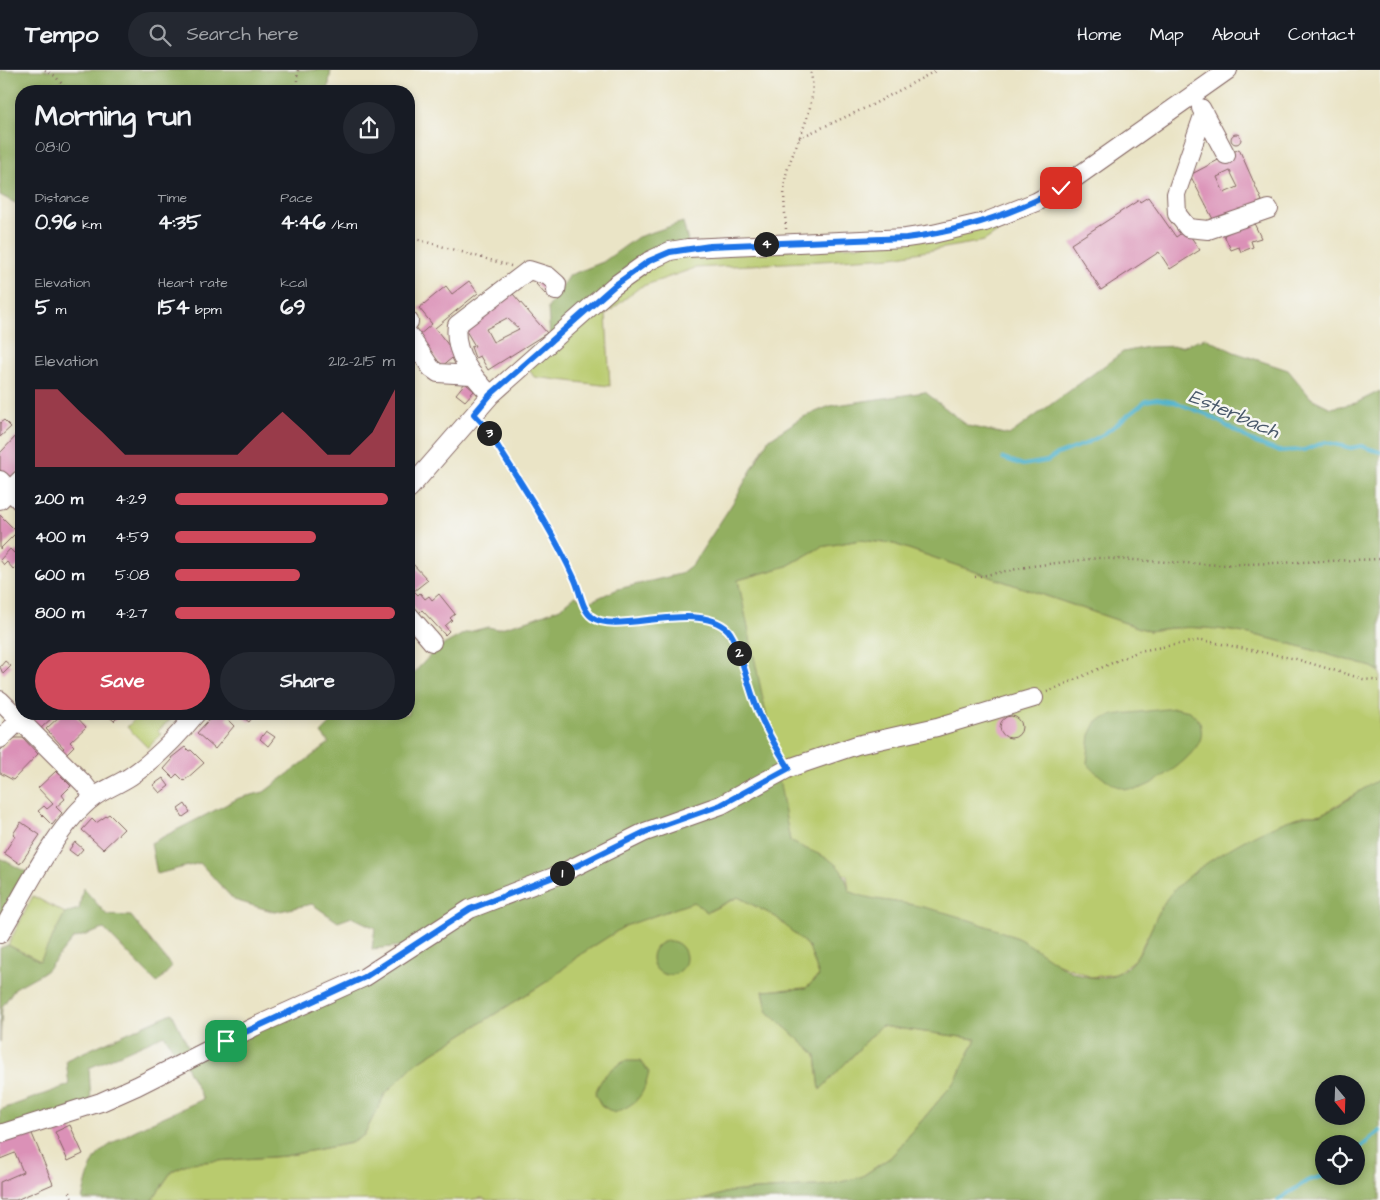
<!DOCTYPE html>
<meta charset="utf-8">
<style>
body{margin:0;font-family:"Architects Daughter",sans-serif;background:#242831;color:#f1f3f6;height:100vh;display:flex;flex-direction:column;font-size:19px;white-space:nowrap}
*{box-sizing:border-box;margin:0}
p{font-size:16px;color:#9ea1a6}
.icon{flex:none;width:28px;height:28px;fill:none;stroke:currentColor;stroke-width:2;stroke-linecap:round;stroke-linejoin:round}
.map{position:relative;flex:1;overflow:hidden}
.sheet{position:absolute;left:15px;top:15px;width:400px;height:635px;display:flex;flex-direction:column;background:#171b24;border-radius:20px;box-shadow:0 2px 8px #0003}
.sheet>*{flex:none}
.needle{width:32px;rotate:161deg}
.buttons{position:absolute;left:1315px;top:1005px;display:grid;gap:10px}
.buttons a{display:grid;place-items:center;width:50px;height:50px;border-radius:50%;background:#171b24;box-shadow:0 2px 8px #0003;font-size:25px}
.pin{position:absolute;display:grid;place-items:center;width:42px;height:42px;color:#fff;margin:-21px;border-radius:10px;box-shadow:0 2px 8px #0006}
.km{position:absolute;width:25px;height:25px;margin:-12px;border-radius:50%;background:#222;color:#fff;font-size:14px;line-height:25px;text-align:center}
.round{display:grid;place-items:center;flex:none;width:52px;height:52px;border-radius:26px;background:#242831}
.headline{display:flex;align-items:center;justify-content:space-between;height:85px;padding:0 20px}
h1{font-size:28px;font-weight:700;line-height:38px}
.figures{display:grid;grid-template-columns:repeat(3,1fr);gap:8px;height:85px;padding:5px 20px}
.figures div{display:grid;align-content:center}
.figures b{font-size:21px;font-weight:700}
.figures small{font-size:14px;font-weight:400}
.figures p{font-size:14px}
.chart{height:140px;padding:10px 20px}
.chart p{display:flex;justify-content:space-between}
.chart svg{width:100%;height:90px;margin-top:5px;fill:#d1495b;opacity:.7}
.cta{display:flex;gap:10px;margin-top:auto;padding:10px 20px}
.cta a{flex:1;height:58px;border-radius:30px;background:#d1495b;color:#fff;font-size:20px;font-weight:700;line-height:58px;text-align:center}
.cta a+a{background:#242831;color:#f1f3f6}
ul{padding:0 20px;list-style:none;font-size:16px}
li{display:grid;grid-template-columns:80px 60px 1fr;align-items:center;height:38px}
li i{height:12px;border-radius:6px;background:#d1495b}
header{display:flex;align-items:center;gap:30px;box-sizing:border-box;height:70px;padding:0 25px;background:#171b24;border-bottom:1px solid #363941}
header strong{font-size:24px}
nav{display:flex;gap:28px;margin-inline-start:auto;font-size:18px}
.search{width:350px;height:45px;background:#242831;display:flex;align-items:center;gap:12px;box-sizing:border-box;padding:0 18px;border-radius:28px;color:#9ea1a6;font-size:19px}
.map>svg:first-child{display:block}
</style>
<header>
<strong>Tempo</strong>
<div class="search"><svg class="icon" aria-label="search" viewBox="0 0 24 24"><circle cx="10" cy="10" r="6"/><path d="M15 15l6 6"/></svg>Search here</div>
<nav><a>Home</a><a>Map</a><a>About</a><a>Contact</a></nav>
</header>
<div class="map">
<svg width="1380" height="1130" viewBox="0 0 1380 1130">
<rect width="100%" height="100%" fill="#f6f6f2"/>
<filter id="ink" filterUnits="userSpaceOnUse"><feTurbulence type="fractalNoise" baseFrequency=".02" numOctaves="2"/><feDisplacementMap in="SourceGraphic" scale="10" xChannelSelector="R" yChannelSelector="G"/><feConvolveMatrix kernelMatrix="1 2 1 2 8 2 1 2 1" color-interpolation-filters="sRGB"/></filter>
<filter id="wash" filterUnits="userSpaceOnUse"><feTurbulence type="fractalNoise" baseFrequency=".0096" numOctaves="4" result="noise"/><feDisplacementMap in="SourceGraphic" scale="20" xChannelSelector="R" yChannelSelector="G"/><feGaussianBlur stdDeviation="1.12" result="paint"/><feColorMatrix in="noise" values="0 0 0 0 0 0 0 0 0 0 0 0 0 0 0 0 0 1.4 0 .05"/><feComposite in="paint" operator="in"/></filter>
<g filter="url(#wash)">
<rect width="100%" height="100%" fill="#eae4c6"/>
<path fill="#b9cb6e" stroke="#82754c" d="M1035,137L984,171L893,187L695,198L640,217L606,244L610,316L534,307L529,299L635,205L669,186L857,176Z
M860,470L894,474L1149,561C1224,547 1300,578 1372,597L1380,602V709L1321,745H1304L1168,827L1136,888L1116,904L1091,907L1049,890L1015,867L969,850L909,834L864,828L849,821L847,806L790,771L738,510L787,496L821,477Z
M140,644H176L158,661L161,664L148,678L127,657Z
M33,826L65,843L40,891L8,875Z
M738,827L776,847L809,877L819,905L806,918L763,921L768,942L816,985L820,1020L881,956L976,969L956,1010L891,1087L861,1107L829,1115L728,1122L703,1130H486L482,1128L468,1130H152L172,1101L189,1093L285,1086L351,1073L364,1065L385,1024L415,994L551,909L578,886L625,856L694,831L708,842Z"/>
<path fill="#92af61" stroke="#6e6746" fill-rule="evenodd" d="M0,0H331L328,21H21V136L0,125Z
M683,152L688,172L550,268L548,238L570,205L603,192L638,167Z
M1205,268L1234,282L1288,300L1311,328L1331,338L1356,333L1380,321V602L1372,597C1300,578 1224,547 1149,561L894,474L860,470L821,477L787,496L738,510L776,691L790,771C817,786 843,786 849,821C869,830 887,830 908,834C943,840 980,853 1013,866C1045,879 1075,920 1116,904C1146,891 1150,850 1168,827C1192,796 1265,755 1303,746C1309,744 1316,746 1322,744C1342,736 1360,719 1380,709V1130H703L728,1122L829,1115L861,1107L891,1087L956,1010L976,969L881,956L820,1020L816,985L768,942L763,921L806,918L819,906L809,877L776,847L738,827L707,842L694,832L625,856L578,886L551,909L415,994L385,1024L364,1065L351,1073L285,1086L189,1093L172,1101L152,1130H82C85,1116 89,1097 97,1086C113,1066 179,1041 203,1029L184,993L355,912L402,876L372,879L375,858L352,847L338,852L312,834L275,842L234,830L200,793L157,804L151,773L239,728L264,722L329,673L321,663L340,644H409V600L413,604L436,579L465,563L488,557L497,559L529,550L560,538L575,526L589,532L618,519L680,504L693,494L734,431L768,370L801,348L830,336L925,322L968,356L1009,365L1123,282L1148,277L1182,276ZM1324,1014H1356V1046H1324ZM1324,1074H1356V1106H1324Z
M1175,638L1190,641L1200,652C1201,656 1202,663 1201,667C1198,685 1154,716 1137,719C1118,722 1098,706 1087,693L1090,665L1097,651L1113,645Z
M0,788L30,804L0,854Z
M83,818L107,845L131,846L172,897L157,913L104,859L73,869L46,901L15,918L2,937L0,972V878L8,875L40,891L65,843L79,839Z
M652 888a17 17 0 1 1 34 0a17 17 0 1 1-34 0Z
M172,943L192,984L181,990L164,965L89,998L91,1032L0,1060V1040L69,1015L66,990Z
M625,991H640L649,1002C643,1027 638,1033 614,1043L601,1035L595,1024C601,1007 609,999 625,991Z"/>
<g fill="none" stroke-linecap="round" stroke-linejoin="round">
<path stroke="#4bb0ca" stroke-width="4" d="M1003,388L1023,395L1047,391L1056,385L1085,374L1104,364L1146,331L1157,329L1174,332L1208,345L1256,373L1278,381L1304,380L1325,372L1351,378L1361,376L1380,382
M1356,1081L1380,1061
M1278,1130L1307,1111L1324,1106"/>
</g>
<g id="blocks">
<path fill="#db91b7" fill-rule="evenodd" d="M1231 69a5 5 0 1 1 10 0a5 5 0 1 1-10 0Z
M1239,79L1262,131L1215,153L1190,105ZM1230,101L1238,117L1224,123L1217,107Z
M1148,127L1176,167L1186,160L1200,180L1170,199L1159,182L1101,220L1071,174L1139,130L1140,132Z
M1253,151L1261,168L1251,171L1253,177L1241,182L1239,177L1231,180L1224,165Z
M545,206L553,215L545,224L536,214Z
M469,211L478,223L435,258L456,285L442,296L418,266L432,254L419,238L446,216L452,224Z
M513,224L547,263L488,300L480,286L475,288L471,277L475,276L462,254ZM507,248L519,259L493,272L486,259Z
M465,313L474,321L465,331L456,324Z
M4,350L11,357L0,367V353Z
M20,362L21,399L12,408L0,400V383Z
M0,445L17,462L0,479Z
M10,479L14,483L17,480L21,484V493L14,500L7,492L4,495L0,490Z
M410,491L428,510L414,521L418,525L420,523L425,529L429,526L432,530L439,524L455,544L450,548L452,550L445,556L449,561L445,565L422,540L419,543L409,531Z
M5,591L11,596L3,604L0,597Z
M34,644H56L39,660L32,652L37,647Z
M62,644H74L86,657L70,672L74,676L64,686L60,682L64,678L46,659Z
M106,644H121L114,651Z
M214,644H230L227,649L234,656L215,679L197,663Z
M239,644H255L249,652Z
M1000 657a11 11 0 1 1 22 0a11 11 0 1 1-22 0Z
M266,661L275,667L268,676L260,669Z
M12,668H23L38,684L13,710L0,703V681Z
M185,677L189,681L191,680L204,693L184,711L177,704L173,708L164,699L172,690L171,688Z
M56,701L71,716L62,725L65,729L56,737L62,743L52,755L38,741L44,736L47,739L53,734L38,718Z
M163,708L169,716L160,723L153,715Z
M185,734L190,742L183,747L178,739Z
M109,744L124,759L103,779L82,760L92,749L96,753Z
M21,752L40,765L20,794L4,783L15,766L13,764Z
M75,772L83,779L77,786L69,780Z
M70,1055L83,1084L68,1091L55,1062Z
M30,1059L53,1114L16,1130H0V1112L23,1102L15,1083L0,1089V1072Z"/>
</g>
</g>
<g filter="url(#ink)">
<use href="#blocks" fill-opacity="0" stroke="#826461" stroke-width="1"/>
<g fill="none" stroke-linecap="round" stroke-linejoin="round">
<defs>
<path id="minor" d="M1201,38L1226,85
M1204,43L1176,124L1177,144L1188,158L1208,160L1269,139
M409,252V251
M409,265L431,298L438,303L471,305
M491,325C472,306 453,283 457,255L529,200L548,206L557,214L556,221
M0,410L21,432
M409,419L491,325L614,216L649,191L670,181L688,178L906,168L933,164L985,152L1036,132L1061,118L1228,0
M0,430L21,409
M409,545L432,572
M0,630L84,714L94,727
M0,669L20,650
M0,864C24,824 57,754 94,727C105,719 119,714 131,706C156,689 177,667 196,644
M0,1064L101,1032L137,1016L256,956L365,907L470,839L556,806L645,762L721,735L789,698L857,675L937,657L1034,628"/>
</defs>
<use href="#minor" stroke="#826461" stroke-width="20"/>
<path stroke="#826461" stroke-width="2.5" stroke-dasharray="1 4" stroke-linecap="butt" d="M45,0L55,6L68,21
M296,21L298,0
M799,68L872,35L937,0
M786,159C785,139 782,119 787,101C797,68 820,34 810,0
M409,167L511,196
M483,354C517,398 553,460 575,511C580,522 582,541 593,548C616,564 694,533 723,556C741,570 748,615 757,638C763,655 772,670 782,685
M975,507L1032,496L1098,488L1220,495L1380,489
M1047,622L1139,581L1202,570L1296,589L1363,609L1380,611
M70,1122L72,1130"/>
<use href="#minor" stroke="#fff" stroke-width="18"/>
</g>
</g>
<g fill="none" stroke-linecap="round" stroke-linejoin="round" filter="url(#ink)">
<defs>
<path id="route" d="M226,971L365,907L470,839L556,806L645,762L721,735L789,698C777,679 765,659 757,638C749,620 739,572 728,560C696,529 616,566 592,547C582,540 580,521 575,510C550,455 516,406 485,356L474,344L490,325L614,216L649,191L670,182L710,176L906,168C962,161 1011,145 1061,118"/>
</defs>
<use href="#route" stroke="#fff" stroke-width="10"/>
<use href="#route" stroke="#1a73e8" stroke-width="6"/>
</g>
<g text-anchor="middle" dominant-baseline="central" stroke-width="5" stroke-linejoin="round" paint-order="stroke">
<g font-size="20" font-style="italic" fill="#4a596b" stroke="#f6f6f2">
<text transform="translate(1234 344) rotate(23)">Esterbach</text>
</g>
</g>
</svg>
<div class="buttons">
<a><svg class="needle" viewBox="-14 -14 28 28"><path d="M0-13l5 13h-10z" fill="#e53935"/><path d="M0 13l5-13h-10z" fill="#9ea1a6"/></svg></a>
<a><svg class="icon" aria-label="locate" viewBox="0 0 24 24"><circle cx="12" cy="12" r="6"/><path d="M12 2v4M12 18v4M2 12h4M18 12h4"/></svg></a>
</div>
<div class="pin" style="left:226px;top:971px;background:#1e9e55"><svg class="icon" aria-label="arrive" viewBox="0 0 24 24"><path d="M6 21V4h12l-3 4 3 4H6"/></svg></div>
<div class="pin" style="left:1061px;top:118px;background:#d93025"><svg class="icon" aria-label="check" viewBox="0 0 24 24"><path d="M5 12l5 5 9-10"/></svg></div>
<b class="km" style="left:562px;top:803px">1</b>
<b class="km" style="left:739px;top:583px">2</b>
<b class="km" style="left:489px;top:363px">3</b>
<b class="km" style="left:766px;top:174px">4</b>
<section class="sheet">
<div class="headline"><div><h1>Morning run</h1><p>08:10</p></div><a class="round"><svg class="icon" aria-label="share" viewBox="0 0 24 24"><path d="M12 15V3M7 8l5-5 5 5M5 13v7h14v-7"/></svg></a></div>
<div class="figures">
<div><p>Distance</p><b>0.96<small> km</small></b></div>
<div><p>Time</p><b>4:35</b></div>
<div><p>Pace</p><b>4:46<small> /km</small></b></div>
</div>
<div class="figures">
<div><p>Elevation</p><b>5<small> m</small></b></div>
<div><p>Heart rate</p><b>154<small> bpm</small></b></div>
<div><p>kcal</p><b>69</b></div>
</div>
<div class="chart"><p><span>Elevation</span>212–215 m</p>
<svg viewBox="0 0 160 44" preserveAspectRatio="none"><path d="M0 44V6L10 6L20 17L30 27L40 38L50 38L60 38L70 38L80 38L90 38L100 27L110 17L120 27L130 38L140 38L150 27L160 6V44z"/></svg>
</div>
<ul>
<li><b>200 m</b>4:29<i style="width:97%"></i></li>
<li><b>400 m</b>4:59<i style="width:64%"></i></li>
<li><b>600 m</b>5:08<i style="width:57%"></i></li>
<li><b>800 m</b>4:27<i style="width:100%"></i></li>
</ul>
<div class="cta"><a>Save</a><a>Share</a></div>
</section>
</div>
